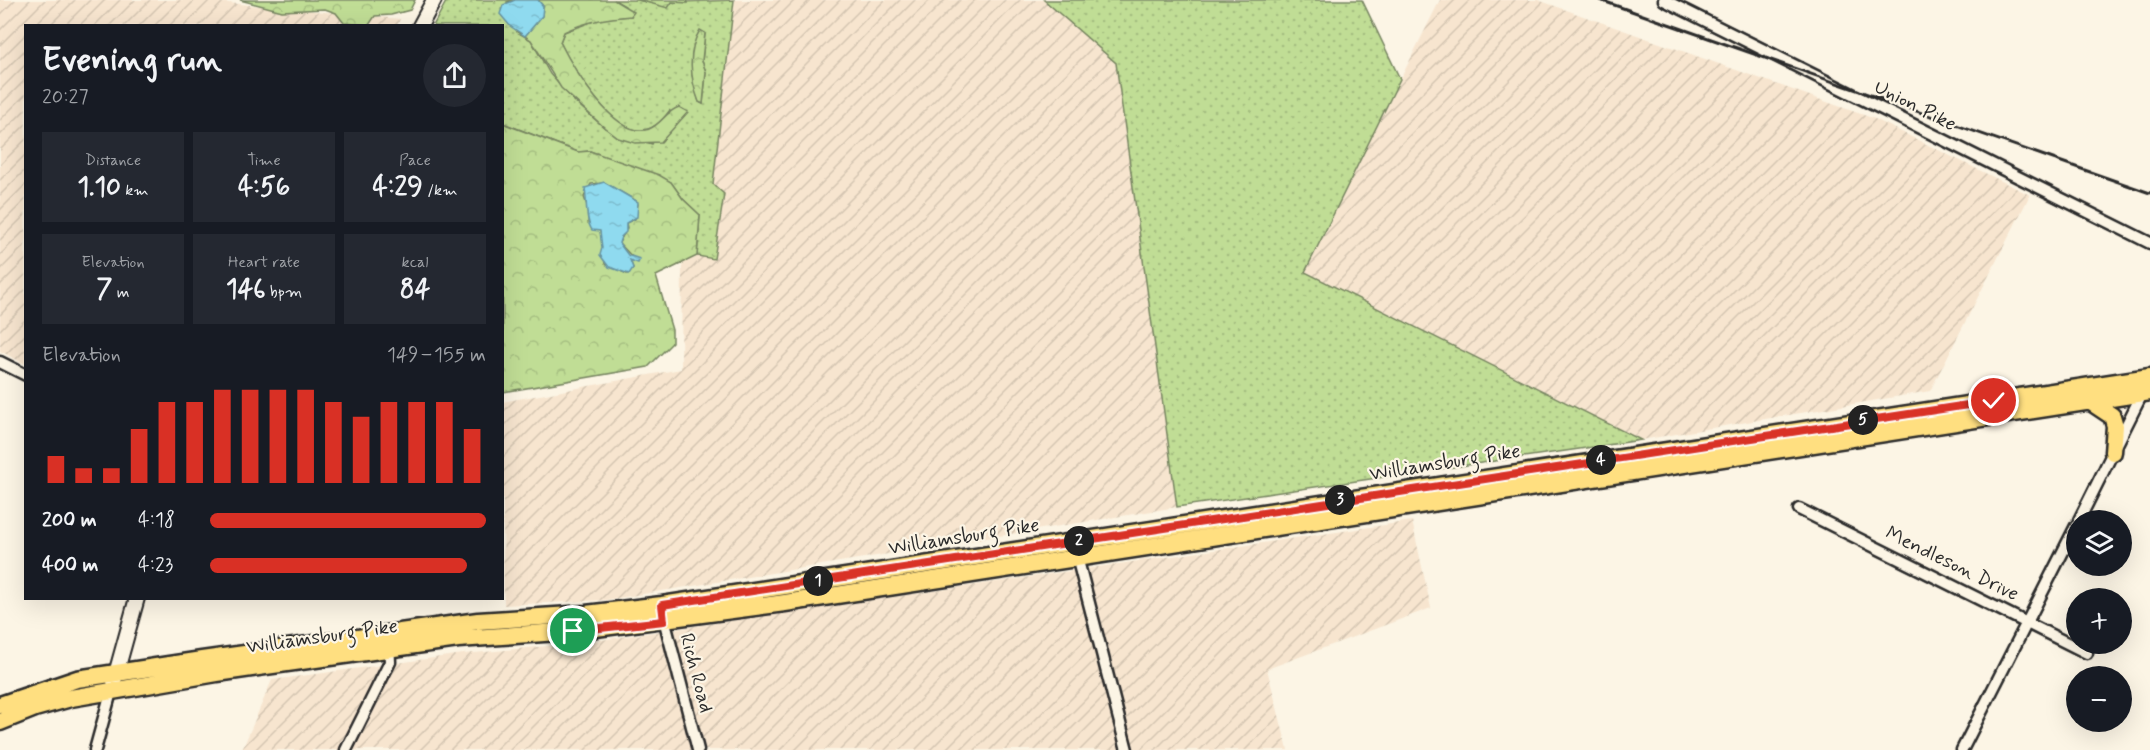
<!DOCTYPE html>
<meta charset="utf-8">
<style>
body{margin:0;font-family:Mynerve,sans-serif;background:#242831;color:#f1f3f6;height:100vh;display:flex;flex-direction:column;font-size:22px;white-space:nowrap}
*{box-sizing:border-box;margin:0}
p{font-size:20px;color:#9ea1a6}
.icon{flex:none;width:33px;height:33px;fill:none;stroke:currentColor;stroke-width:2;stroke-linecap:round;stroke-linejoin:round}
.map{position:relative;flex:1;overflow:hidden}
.side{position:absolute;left:24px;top:24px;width:480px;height:576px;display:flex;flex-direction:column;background:#171b24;border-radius:0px;box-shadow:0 6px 24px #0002}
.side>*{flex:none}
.tools{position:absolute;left:2066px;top:510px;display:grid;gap:12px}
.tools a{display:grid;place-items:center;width:66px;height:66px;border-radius:50%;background:#171b24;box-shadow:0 6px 24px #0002;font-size:30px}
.pin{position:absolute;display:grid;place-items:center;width:51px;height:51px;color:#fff;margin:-26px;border:3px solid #fff;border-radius:50%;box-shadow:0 2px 6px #0007}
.km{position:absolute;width:30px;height:30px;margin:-15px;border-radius:50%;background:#222;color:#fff;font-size:16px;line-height:30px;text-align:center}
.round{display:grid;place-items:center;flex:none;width:63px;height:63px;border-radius:32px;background:#242831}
.head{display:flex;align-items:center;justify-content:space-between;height:102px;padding:0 18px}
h1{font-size:33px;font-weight:700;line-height:45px}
.metrics{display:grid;grid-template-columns:repeat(3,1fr);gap:9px;height:102px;padding:6px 18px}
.metrics div{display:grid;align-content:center;border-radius:0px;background:#242831;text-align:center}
.metrics b{font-size:26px;font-weight:700}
.metrics small{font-size:16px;font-weight:400}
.metrics p{font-size:16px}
.chart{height:168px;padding:12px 18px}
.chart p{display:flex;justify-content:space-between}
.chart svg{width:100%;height:108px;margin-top:6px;stroke:#d93025;stroke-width:6}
ul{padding:0 18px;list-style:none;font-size:20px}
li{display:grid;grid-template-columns:96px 72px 1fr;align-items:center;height:45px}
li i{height:15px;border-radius:8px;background:#d93025}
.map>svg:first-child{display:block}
</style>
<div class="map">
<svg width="2150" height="750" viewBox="0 0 2150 750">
<defs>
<pattern id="industrial-furrows" width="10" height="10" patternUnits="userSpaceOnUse" patternTransform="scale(1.5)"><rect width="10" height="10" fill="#f7e5cf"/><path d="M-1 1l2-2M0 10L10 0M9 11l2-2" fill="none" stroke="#d4c5b2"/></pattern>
<pattern id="grass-dots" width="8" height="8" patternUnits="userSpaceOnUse" patternTransform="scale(1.5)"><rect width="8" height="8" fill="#c0dd95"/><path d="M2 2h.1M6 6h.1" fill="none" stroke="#a5be81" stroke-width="1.8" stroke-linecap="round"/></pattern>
<pattern id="forest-crowns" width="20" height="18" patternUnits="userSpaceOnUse" patternTransform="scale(1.5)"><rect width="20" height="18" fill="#c0dd95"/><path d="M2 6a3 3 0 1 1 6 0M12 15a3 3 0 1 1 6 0" fill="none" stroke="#a5be81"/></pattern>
<pattern id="water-ripples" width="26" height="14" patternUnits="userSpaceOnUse" patternTransform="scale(1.5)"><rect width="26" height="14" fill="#8fdaef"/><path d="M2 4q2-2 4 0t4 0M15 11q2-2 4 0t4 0" fill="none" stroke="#7cbbcd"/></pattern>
</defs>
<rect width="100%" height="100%" fill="#fcf5e5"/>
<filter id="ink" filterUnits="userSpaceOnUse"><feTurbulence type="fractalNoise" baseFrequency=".0167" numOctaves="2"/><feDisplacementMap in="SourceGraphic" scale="12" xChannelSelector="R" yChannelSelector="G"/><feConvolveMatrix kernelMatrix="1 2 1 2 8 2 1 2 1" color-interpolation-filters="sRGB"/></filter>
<g filter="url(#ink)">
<path fill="url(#industrial-furrows)" d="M0,0H197L400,19L397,26H26L25,364L0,351Z
M735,0H1044L1116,63L1177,507L606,600L504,605L502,402L681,369L682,267Z
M1440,0H1538L1875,119L2030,195L1930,391L1641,440L1304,272Z
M1412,521L1431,608L1267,669L1288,750H242L272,680L463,654L580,643Z"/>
<path fill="url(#grass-dots)" stroke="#768460" stroke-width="1.5" fill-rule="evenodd" d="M447,0H515L507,2L517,32L531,40L550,74L574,101L605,128L652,144L670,110C662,121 652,132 636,130C608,126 571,65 560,42L564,32L602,18L631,16L625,6L614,0H638L651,3L734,0L713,184L724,194L714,259L697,256L700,215L683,199L671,182L590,151L578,152L503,123L502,26H433ZM705,34L702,61L706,72L703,104L699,102L692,75Z
M1044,0H1362L1400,79L1305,272L1641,440L1177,507L1116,63Z"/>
<path fill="url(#forest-crowns)" stroke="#768460" stroke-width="1.5" fill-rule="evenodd" d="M240,0H415L410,10L391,15L375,16L369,25L344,23L336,13L325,9L282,11Z
M538,0H614L634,12L631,16C607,18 586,21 564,32L560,42C572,66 615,141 649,129C662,124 666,111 679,107L688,112L661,142L635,143L618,138L605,128L561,88L531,40L525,36L542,16L543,6Z
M638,0H687L688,3L672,2L668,8Z
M700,30L705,33L702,61L706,72L703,104L699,102C690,79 687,51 700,30Z
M502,123L578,152L590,151L659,175L671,182L683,199L700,215L697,256L656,276L672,330V343L648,367L503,392ZM605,183L635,200L638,204L635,219L626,223L627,228L619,243L636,261L630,260L633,268L627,274L605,264L600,230L588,223L589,211L584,197L591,184Z"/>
<path fill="url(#water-ripples)" stroke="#6794a1" stroke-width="1.5" d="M515,0H538L543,6L542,16L525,36L510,26L500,14L503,5Z
M604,182L638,202L637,217L626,223V232L621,237L619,243L628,255L640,259L638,263L630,260L633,268L629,274L609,267L600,255L602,248L600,231L592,230C585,220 587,199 585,188Z"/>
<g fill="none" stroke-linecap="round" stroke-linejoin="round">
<defs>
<path id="minor" d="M1664,0L2150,243
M0,362L26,375
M1799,509L2087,653
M2079,520L2144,390
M1076,553L1127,750
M663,615L698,750
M95,750L111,692
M346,750L390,662L389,643
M1962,750L2076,526"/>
<path id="tertiary" d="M420,26L434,0
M114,681L137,598"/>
<path id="primary" d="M2088,400L2112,416L2115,426L2113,452
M0,705L77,679L202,660L478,621L586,614L662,605L2150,377
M0,722L35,708L71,698L217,673L458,639L573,631L785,603L2150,392"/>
</defs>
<use href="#minor" stroke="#2b2b2b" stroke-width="15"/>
<use href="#tertiary" stroke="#2b2b2b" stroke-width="18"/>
<use href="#primary" stroke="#2b2b2b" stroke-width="21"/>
<use href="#minor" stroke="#fcf5e5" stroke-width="10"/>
<use href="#tertiary" stroke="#fcf5e5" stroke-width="14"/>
<use href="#primary" stroke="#ffdf80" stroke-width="16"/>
<path stroke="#2b2b2b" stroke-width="3" d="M1600,0L2150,193"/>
</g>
</g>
<g fill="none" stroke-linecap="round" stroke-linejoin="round" filter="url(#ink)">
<defs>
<path id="route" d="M573,631L664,621L662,605L1994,401"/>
</defs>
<use href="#route" stroke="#fff" stroke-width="12"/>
<use href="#route" stroke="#d93025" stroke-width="8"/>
</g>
<g text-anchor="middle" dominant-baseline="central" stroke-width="4.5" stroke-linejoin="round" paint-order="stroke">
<g font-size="20" fill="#2b2b2b" stroke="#fcf5e5">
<text transform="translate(1915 106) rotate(27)">Union Pike</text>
<text transform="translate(1445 463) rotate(-9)">Williamsburg Pike</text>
<text transform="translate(964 537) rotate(-9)">Williamsburg Pike</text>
<text transform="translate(1952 564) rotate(26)">Mendleson Drive</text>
<text transform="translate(322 637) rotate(-8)">Williamsburg Pike</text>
<text transform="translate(696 673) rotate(75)">Rich Road</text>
</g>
</g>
</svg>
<div class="tools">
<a><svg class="icon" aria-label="layers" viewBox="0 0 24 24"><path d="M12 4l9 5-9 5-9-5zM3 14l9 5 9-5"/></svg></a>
<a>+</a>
<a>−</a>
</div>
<div class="pin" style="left:573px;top:631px;background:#1e9e55"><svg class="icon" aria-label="arrive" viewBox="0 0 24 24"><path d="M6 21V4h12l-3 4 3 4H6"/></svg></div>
<div class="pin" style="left:1994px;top:401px;background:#d93025"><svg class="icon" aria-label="check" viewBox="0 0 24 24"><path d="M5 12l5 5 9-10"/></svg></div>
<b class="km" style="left:818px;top:581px">1</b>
<b class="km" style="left:1079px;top:541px">2</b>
<b class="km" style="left:1340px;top:500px">3</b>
<b class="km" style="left:1601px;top:460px">4</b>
<b class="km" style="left:1863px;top:420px">5</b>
<section class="side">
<div class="head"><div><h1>Evening run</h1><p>20:27</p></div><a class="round"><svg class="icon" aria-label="share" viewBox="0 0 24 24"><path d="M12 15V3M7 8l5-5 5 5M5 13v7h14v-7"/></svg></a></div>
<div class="metrics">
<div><p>Distance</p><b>1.10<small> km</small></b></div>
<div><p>Time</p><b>4:56</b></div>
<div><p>Pace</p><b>4:29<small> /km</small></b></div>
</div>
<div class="metrics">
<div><p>Elevation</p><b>7<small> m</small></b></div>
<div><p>Heart rate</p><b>146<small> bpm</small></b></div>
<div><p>kcal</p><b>84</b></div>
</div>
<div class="chart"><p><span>Elevation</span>149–155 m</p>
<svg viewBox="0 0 160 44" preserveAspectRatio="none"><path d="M5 44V33M15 44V38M25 44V38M35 44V22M45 44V11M55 44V11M65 44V6M75 44V6M85 44V6M95 44V6M105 44V11M115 44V17M125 44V11M135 44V11M145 44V11M155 44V22"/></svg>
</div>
<ul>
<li><b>200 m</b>4:18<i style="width:100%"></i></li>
<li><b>400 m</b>4:23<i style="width:93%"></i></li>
</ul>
</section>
</div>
